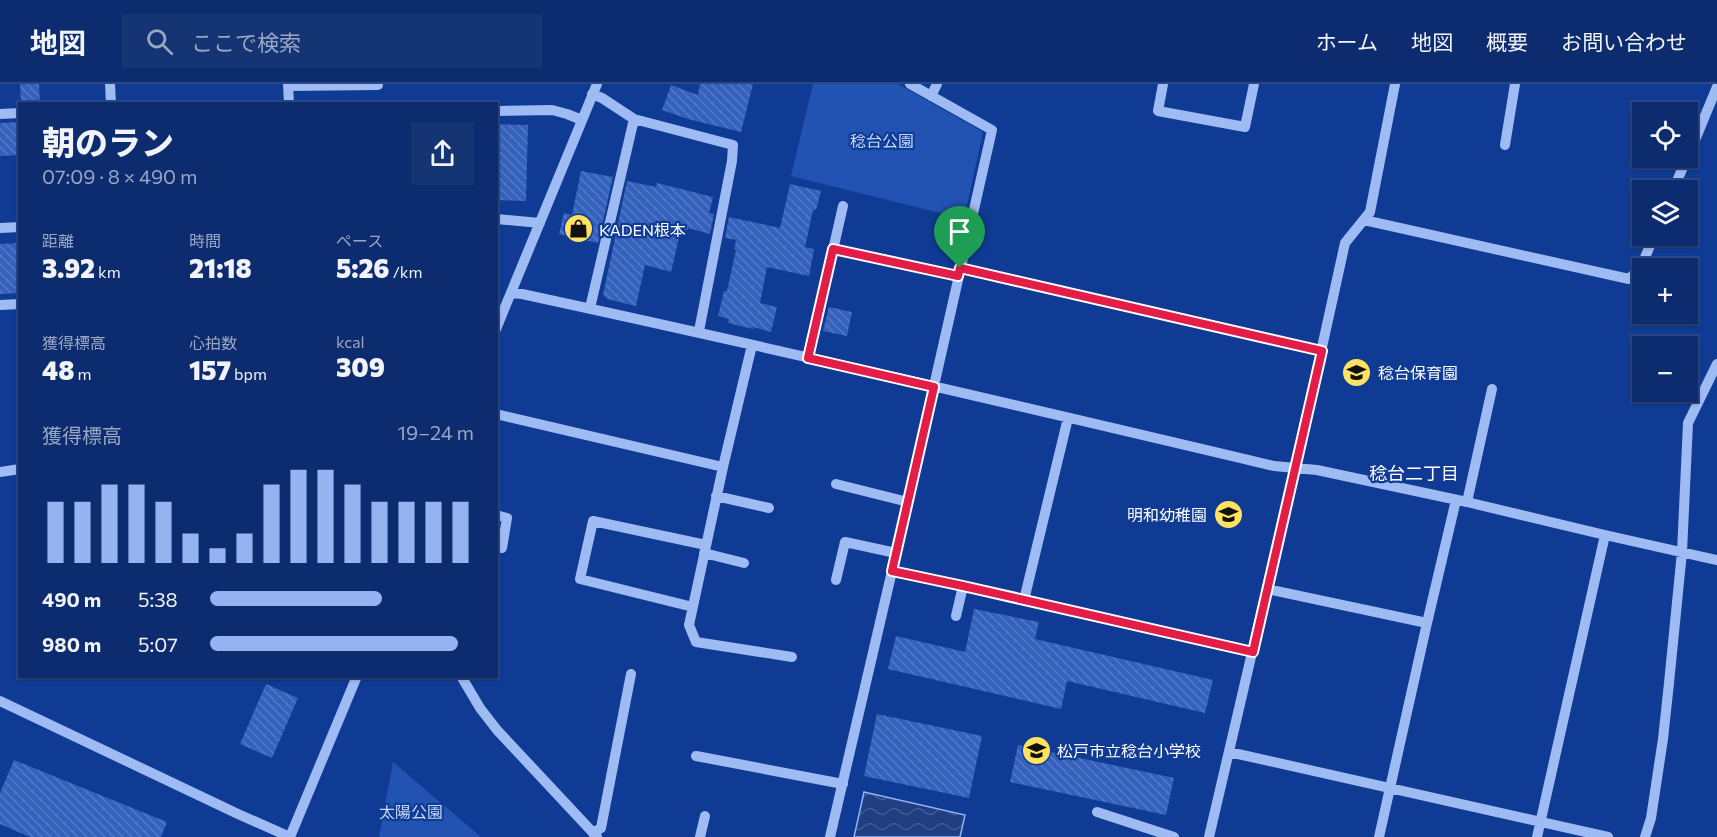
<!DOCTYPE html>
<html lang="ja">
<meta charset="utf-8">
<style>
body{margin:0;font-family:Commissioner,"Noto Sans JP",sans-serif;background:#153474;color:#f1f3f6;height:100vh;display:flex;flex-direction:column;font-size:22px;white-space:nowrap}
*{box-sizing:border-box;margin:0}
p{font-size:20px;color:#9aa7c3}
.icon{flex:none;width:33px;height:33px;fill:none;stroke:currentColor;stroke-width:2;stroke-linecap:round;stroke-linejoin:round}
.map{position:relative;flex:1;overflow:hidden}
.side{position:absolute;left:18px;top:18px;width:480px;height:576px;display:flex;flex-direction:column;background:#0c2c6f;border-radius:0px;box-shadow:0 2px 4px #0004,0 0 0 2px #2c4882}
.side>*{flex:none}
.buttons{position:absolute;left:1632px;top:18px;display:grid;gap:12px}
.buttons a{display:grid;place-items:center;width:66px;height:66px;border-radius:0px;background:#0c2c6f;box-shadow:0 2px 4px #0004,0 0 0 2px #2c4882;font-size:30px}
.pin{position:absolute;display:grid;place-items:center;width:51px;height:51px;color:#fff;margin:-62px -26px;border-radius:50% 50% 50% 0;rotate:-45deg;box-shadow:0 0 6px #0007}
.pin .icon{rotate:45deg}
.round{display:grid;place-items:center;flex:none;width:63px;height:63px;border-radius:0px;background:#153474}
.headline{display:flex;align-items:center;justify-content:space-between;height:102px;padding:0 24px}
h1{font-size:33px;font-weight:800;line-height:45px}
.metrics{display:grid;grid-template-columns:repeat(3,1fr);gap:9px;height:102px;padding:6px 24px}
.metrics div{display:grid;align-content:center}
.metrics b{font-size:26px;font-weight:800}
.metrics small{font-size:16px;font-weight:400}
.metrics p{font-size:16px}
.chart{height:168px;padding:12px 24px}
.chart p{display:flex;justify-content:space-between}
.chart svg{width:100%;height:108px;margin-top:6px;stroke:#95b2f1;stroke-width:6}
ul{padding:0 24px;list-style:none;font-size:20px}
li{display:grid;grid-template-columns:96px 72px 1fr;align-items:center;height:45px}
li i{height:15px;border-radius:8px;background:#95b2f1}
header{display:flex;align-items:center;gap:36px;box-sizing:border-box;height:84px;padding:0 30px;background:#0c2c6f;border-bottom:2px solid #2c4882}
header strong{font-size:28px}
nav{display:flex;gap:33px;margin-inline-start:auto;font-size:21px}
.search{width:420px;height:54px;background:#153474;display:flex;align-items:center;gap:15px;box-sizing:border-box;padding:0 21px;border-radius:0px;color:#9aa7c3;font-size:22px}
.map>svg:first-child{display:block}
</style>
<header>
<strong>地図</strong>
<div class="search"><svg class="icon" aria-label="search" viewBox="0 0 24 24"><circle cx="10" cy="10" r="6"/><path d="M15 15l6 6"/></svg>ここで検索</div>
<nav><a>ホーム</a><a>地図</a><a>概要</a><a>お問い合わせ</a></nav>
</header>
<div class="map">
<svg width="1717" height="753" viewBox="0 0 1717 753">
<defs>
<pattern id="water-waves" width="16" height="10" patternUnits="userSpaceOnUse" patternTransform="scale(1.5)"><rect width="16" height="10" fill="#203f82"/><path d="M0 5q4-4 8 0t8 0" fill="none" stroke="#415c95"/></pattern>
<pattern id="building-back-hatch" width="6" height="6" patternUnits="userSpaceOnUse" patternTransform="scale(1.5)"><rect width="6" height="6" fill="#3461bb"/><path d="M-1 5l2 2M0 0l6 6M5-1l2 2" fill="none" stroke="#5279c5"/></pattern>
</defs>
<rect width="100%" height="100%" fill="#103b94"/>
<path fill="#2253b3" d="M813,0H898L983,48L964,135L791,92Z
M393,678L481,753H379Z"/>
<path fill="url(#water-waves)" stroke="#8fb3f7" stroke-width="1.5" d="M864,708L965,731L960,753H854Z"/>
<path fill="url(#building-back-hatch)" d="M20,0H39L40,20H21Z
M700,0H753L741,48L688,35L662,26L671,1L698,11Z
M20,38V71L0,72V39Z
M496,40L528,41L526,117L496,116Z
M581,87L613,93L598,159L559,150L564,129L572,131Z
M627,97L656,103L657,99L713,113L709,129L714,130L710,150L688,144V146L681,145L671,188L645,181L636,222L607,215V214L603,211Z
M790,100L821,107L816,126H813L805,163L814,165L809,192L767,183L760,219L777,223L771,248L753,243V245L728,239L729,235L718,232L724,207H727L736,166H734L736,156L725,154L729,133L780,144Z
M20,159V209L0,210V160Z
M829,223L852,228L847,252L823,247Z
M974,525L1039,538L1035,555L1213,596L1205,629L1067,597L1061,625L888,585L896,552L965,568Z
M266,600L298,614L272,674L240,660Z
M877,630L982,652L969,714L864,692Z
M1018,661L1174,694L1166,731L1010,698Z
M14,676L167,738L161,753H30L0,740V709Z"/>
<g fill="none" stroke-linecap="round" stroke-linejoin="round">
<path stroke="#9ebbf3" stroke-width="10" d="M110,0L111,20
M288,0L289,20
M1163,0L1158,27L1245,43L1254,0
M288,2L378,1
M592,10L602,14L634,35L733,61L732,77L699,247
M931,12L937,0
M496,27L552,26L567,30L582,36
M0,30L20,29
M1505,61L1515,0
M1688,73L1717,3
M1673,106L1687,74
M496,135L540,139
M1364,136L1629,195L1641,183L1654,152
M0,144L20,143
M833,165L958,192
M960,184L1322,267
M511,209L522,210C773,264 1024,323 1274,382L1317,386L1467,418L1605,451L1717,476
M0,221L20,220
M590,224L634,35
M496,245L597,0
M752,261L723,383L689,541L696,558L792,573
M808,275L843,122
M496,330L723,383
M0,388L20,385
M836,400L908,418
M716,412L769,424
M1467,418L1492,305
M496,431L507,434L502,464
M704,469L744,479
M892,487L963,502L1253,568
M836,496L845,458L896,469
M1267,505L1427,539L1379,753
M1024,516L1068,334
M693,523L580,495L593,437L706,461
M956,532L963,502
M1427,539L1456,416
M461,592L480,624L497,646L597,753
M0,617L238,730L290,753
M1229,668L1608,753
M696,672L843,700
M1097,728L1174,753
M593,749L601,744L631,590
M290,753L357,592
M700,753L705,732
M830,753L892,487L992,46L910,0
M1209,753L1300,363L1345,159L1370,128L1395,0
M1537,753L1605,451
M1645,753L1651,734L1663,655L1669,599L1682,468L1688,339L1717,280"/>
</g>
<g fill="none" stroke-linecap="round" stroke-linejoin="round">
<defs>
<path id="route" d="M833,165L958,192L960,184L1322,267L1253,568L963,502L892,487L934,303L808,274Z"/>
</defs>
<use href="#route" stroke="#fff" stroke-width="12"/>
<use href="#route" stroke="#e11d48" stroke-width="8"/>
</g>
<defs>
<symbol id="shop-disc" viewBox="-11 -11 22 22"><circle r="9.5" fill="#ffe360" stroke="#103b94"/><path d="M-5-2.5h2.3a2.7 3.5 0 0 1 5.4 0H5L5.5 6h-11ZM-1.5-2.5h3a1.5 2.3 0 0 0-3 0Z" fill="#111"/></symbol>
<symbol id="school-disc" viewBox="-11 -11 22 22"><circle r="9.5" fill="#ffe360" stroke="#103b94"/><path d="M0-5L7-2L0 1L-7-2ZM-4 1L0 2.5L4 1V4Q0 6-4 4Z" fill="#111"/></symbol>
</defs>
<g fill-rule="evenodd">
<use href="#shop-disc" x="562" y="128" width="33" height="33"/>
<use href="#school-disc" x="1340" y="272" width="33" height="33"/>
<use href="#school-disc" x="1212" y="414" width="33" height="33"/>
<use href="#school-disc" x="1020" y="650" width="33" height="33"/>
</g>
<g text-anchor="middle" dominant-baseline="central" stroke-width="4.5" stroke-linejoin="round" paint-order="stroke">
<g font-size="16" fill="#c5d8fe" stroke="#103b94">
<text x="882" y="56">稔台公園</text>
<text x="411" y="727">太陽公園</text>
</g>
<g font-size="16" fill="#fff" stroke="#103b94" text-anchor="start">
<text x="599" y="145">KADEN根本</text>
<text x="1378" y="288">稔台保育園</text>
<text x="1207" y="430" text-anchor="end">明和幼稚園</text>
<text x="1057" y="666">松戸市立稔台小学校</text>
</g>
<g font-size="18" fill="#fff" stroke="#103b94">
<text x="1414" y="389">稔台二丁目</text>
</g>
</g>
</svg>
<div class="buttons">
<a><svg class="icon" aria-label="locate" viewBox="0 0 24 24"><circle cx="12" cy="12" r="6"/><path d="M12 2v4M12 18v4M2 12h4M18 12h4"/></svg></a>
<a><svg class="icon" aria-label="layers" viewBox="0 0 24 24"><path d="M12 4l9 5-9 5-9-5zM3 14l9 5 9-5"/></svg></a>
<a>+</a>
<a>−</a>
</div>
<div class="pin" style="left:960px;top:184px;background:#1e9e55"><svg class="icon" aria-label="arrive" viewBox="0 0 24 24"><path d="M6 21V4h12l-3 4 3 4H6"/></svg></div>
<section class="side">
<div class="headline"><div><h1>朝のラン</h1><p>07:09 · 8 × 490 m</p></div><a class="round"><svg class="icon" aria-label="share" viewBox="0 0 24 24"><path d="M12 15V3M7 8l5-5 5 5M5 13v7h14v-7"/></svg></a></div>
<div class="metrics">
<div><p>距離</p><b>3.92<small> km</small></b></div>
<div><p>時間</p><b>21:18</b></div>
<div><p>ペース</p><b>5:26<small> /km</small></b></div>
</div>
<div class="metrics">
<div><p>獲得標高</p><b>48<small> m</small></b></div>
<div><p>心拍数</p><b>157<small> bpm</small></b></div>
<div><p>kcal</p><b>309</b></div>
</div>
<div class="chart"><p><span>獲得標高</span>19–24 m</p>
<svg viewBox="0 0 160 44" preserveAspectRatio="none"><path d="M5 44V19M15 44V19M25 44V12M35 44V12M45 44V19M55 44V32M65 44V38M75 44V32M85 44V12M95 44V6M105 44V6M115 44V12M125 44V19M135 44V19M145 44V19M155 44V19"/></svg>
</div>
<ul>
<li><b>490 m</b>5:38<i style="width:65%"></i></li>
<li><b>980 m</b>5:07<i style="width:94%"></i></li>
</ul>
</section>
</div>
